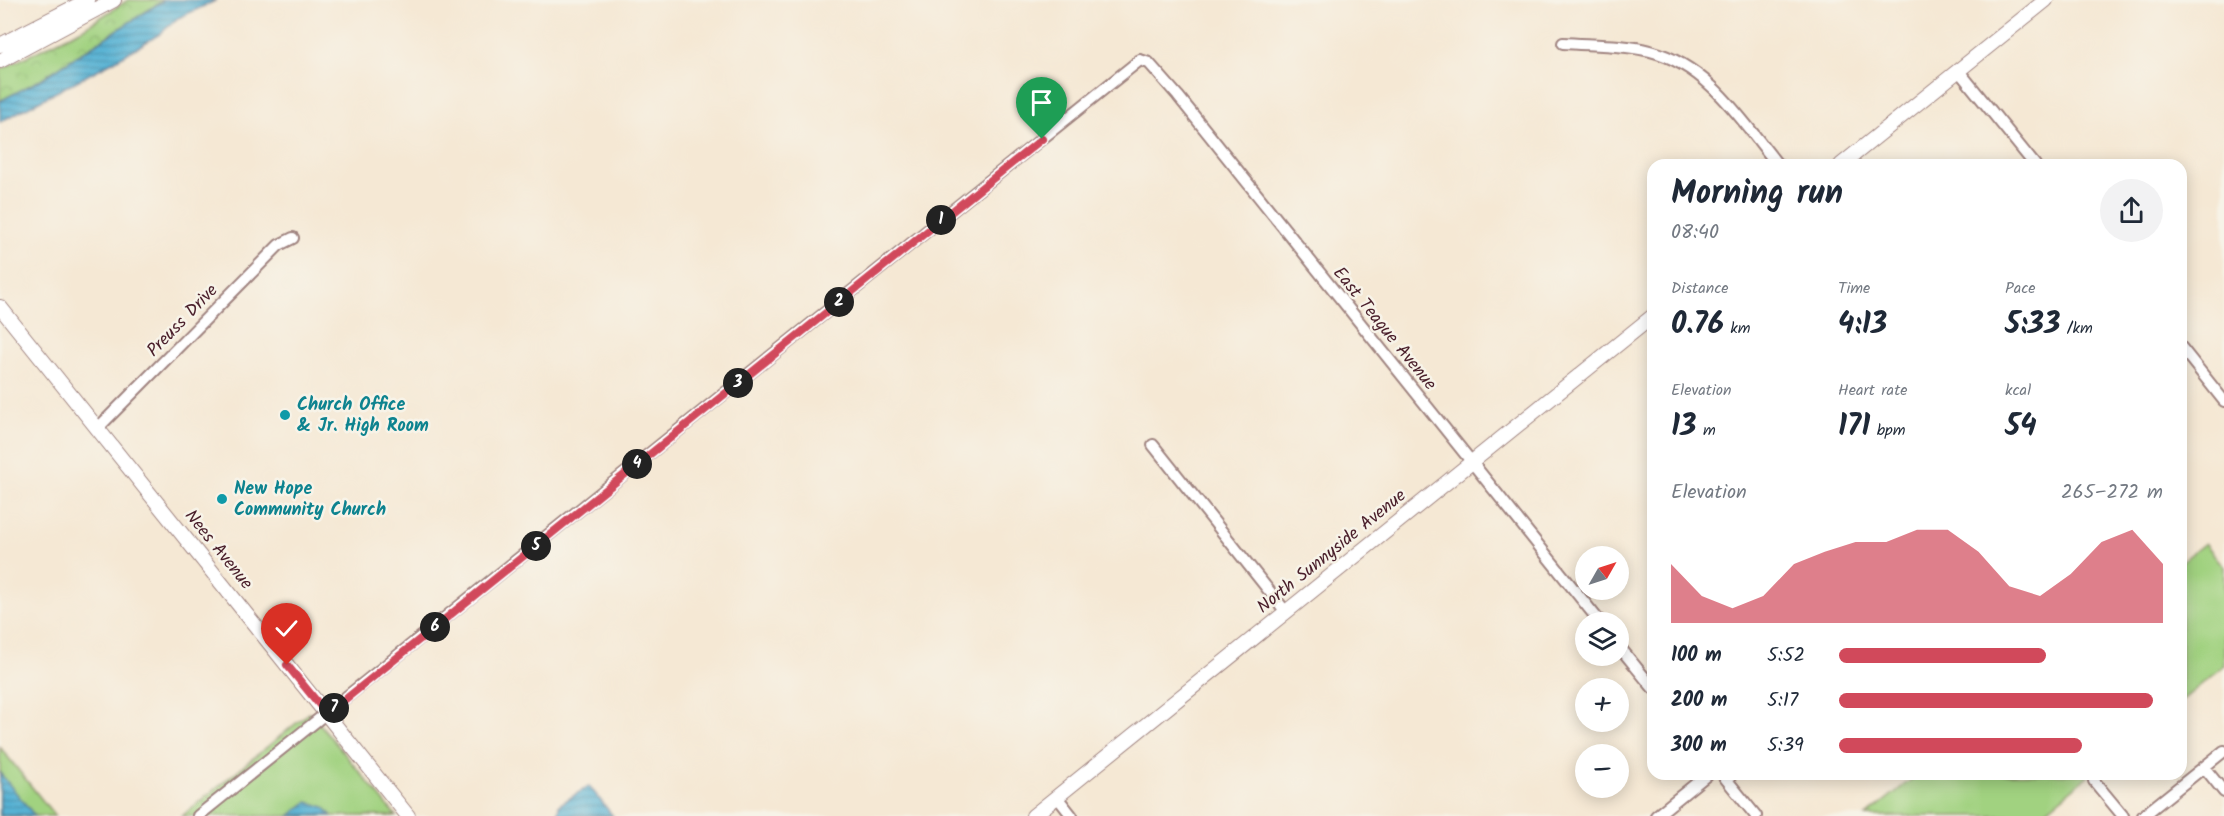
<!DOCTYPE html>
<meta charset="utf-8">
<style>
body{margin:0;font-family:Kalam,sans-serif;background:#f2f2f3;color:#1f2937;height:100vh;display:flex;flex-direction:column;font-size:22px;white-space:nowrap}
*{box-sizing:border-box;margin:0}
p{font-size:20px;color:#747a83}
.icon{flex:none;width:33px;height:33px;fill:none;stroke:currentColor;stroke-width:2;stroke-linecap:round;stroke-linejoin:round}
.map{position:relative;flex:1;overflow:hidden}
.panel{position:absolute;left:1647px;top:159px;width:540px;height:621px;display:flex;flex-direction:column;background:#fff;border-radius:18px;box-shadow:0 3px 15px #0003}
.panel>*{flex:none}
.needle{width:39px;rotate:51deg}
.controls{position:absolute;left:1575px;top:546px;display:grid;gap:12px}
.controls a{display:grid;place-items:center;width:54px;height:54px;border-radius:50%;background:#fff;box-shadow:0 3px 15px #0003;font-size:30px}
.pin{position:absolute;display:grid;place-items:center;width:51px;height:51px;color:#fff;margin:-62px -26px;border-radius:50% 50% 50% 0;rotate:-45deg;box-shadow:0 0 6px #0007}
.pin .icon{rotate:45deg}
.km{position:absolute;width:30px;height:30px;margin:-15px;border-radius:50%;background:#222;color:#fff;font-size:16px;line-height:30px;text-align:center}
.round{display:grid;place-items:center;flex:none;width:63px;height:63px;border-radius:32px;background:#f2f2f3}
.overview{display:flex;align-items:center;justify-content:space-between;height:102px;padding:0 24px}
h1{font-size:33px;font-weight:800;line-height:45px}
.stats{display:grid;grid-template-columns:repeat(3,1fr);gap:9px;height:102px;padding:6px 24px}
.stats div{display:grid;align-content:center}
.stats b{font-size:30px;font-weight:800}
.stats small{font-size:16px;font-weight:400}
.stats p{font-size:16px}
.chart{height:168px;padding:12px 24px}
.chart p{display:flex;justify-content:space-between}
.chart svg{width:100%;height:108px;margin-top:6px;fill:#d1495b;opacity:.7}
ul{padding:0 24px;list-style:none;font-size:20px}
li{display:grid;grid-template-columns:96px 72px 1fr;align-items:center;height:45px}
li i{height:15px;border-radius:8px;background:#d1495b}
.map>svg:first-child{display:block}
</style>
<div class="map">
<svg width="2224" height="816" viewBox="0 0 2224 816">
<defs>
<pattern id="park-crowns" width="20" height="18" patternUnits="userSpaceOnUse" patternTransform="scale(1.5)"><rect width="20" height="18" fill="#a1d280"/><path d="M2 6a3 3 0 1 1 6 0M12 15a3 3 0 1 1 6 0" fill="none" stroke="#8cb46f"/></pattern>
<pattern id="water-rules" width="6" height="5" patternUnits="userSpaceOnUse" patternTransform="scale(1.5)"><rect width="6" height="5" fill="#56b2d4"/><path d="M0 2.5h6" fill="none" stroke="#4990ac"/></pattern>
</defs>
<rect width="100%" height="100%" fill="#f7f3e8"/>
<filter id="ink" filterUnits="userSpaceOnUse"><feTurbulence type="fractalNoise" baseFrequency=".0167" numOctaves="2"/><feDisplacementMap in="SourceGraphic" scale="12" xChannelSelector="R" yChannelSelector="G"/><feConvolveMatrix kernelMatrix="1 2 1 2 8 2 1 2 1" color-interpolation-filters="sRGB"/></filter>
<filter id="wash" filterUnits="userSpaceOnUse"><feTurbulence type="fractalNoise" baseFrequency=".008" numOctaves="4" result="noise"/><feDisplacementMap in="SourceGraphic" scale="24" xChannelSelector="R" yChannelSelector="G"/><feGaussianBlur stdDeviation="1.35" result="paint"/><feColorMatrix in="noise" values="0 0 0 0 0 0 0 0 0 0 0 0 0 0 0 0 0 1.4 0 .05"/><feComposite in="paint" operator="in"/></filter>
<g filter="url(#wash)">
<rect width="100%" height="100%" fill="#f5e8d4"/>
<path fill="#a1d280" stroke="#767856" stroke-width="1.5" d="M2205,543L2224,567V666L2181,701V562Z
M310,712L396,816H182Z
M0,747L55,816H0Z
M1918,774H2090L2039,816H1866Z"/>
<path fill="url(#park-crowns)" stroke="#767856" stroke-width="1.5" d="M128,0H164L38,81L0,101V70L84,28Z"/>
<path fill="url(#water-rules)" stroke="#506880" stroke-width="1.5" d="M164,0H217L178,18L160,34L114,61L0,122V101L38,81Z
M0,773L35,816H0Z
M589,786L613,816H558L559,805Z
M307,802L324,807L332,816H289Z"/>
</g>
<g filter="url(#ink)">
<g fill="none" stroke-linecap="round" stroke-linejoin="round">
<defs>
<path id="minor" d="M1563,43C1591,45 1623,44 1650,51C1709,66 1742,121 1778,165
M1958,70L2035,165
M2181,347L2224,401
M97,429L279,245L293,238
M1153,445L1286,612
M1618,645L1653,688
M2204,767L2224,792
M1722,774L1756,816
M2094,781L2123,816
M1057,797L1072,816
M198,816L1140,60L1149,63L1178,96L1600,622
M1656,816L1708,774
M2143,816L2224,751"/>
<path id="major" d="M0,45L88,0
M0,61L114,0
M1841,165L2046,0
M0,307L408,816
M1033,816L1653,316"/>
</defs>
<use href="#minor" stroke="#a08480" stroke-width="14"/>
<use href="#major" stroke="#a08480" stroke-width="16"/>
<use href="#minor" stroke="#fff" stroke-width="10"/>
<use href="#major" stroke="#fff" stroke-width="14"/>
</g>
</g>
<g fill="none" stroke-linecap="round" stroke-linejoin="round" filter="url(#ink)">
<defs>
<path id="route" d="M287,665L327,714L1042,139"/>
</defs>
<use href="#route" stroke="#fff" stroke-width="12"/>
<use href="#route" stroke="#d1495b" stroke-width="8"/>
</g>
<g fill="#0f9aa8" stroke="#f7f3e8" stroke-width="2">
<circle cx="285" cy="415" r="6"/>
<circle cx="222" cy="499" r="6"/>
</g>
<g text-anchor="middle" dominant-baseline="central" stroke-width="5" stroke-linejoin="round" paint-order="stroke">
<g font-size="18" fill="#4a1f2b" stroke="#f7f3e8">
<text transform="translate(183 321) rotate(-46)">Preuss Drive</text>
<text transform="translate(1384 329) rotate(51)">East Teague Avenue</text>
<text transform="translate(218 550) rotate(51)">Nees Avenue</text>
<text transform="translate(1332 552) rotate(-39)">North Sunnyside Avenue</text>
</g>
<g font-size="18" font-weight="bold" fill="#0d838f" stroke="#f7f3e8" text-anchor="start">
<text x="297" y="405">Church Office<tspan x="297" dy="21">&amp; Jr. High Room</tspan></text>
<text x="234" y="489">New Hope<tspan x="234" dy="21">Community Church</tspan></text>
</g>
</g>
</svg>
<div class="controls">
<a><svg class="needle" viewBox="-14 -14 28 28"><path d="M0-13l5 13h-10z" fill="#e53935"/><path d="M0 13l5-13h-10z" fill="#747a83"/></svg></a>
<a><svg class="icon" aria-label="layers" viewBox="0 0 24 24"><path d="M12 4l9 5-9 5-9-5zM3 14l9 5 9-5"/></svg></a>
<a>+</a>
<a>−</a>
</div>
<div class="pin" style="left:1042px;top:139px;background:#1e9e55"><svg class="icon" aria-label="arrive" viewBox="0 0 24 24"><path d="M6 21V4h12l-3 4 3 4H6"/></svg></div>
<div class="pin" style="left:287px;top:665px;background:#d93025"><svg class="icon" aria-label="check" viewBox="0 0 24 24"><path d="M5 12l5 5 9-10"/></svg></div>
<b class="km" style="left:941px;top:220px">1</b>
<b class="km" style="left:839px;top:302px">2</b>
<b class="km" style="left:738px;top:383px">3</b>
<b class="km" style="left:637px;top:464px">4</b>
<b class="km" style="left:536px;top:546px">5</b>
<b class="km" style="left:435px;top:627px">6</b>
<b class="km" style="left:334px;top:708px">7</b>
<section class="panel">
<div class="overview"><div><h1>Morning run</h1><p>08:40</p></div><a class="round"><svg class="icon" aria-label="share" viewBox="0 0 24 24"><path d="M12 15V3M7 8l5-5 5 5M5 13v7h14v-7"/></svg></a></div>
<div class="stats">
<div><p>Distance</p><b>0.76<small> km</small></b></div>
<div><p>Time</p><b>4:13</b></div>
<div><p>Pace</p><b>5:33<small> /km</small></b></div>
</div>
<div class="stats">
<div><p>Elevation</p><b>13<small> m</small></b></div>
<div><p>Heart rate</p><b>171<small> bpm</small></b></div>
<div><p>kcal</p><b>54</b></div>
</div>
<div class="chart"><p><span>Elevation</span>265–272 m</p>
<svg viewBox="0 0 160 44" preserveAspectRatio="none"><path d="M0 44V20L10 33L20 38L30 33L40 20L50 15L60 11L70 11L80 6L90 6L100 15L110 29L120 33L130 24L140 11L150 6L160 20V44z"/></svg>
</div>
<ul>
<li><b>100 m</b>5:52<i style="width:64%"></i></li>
<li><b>200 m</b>5:17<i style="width:97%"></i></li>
<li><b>300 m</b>5:39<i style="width:75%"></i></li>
</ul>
</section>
</div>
